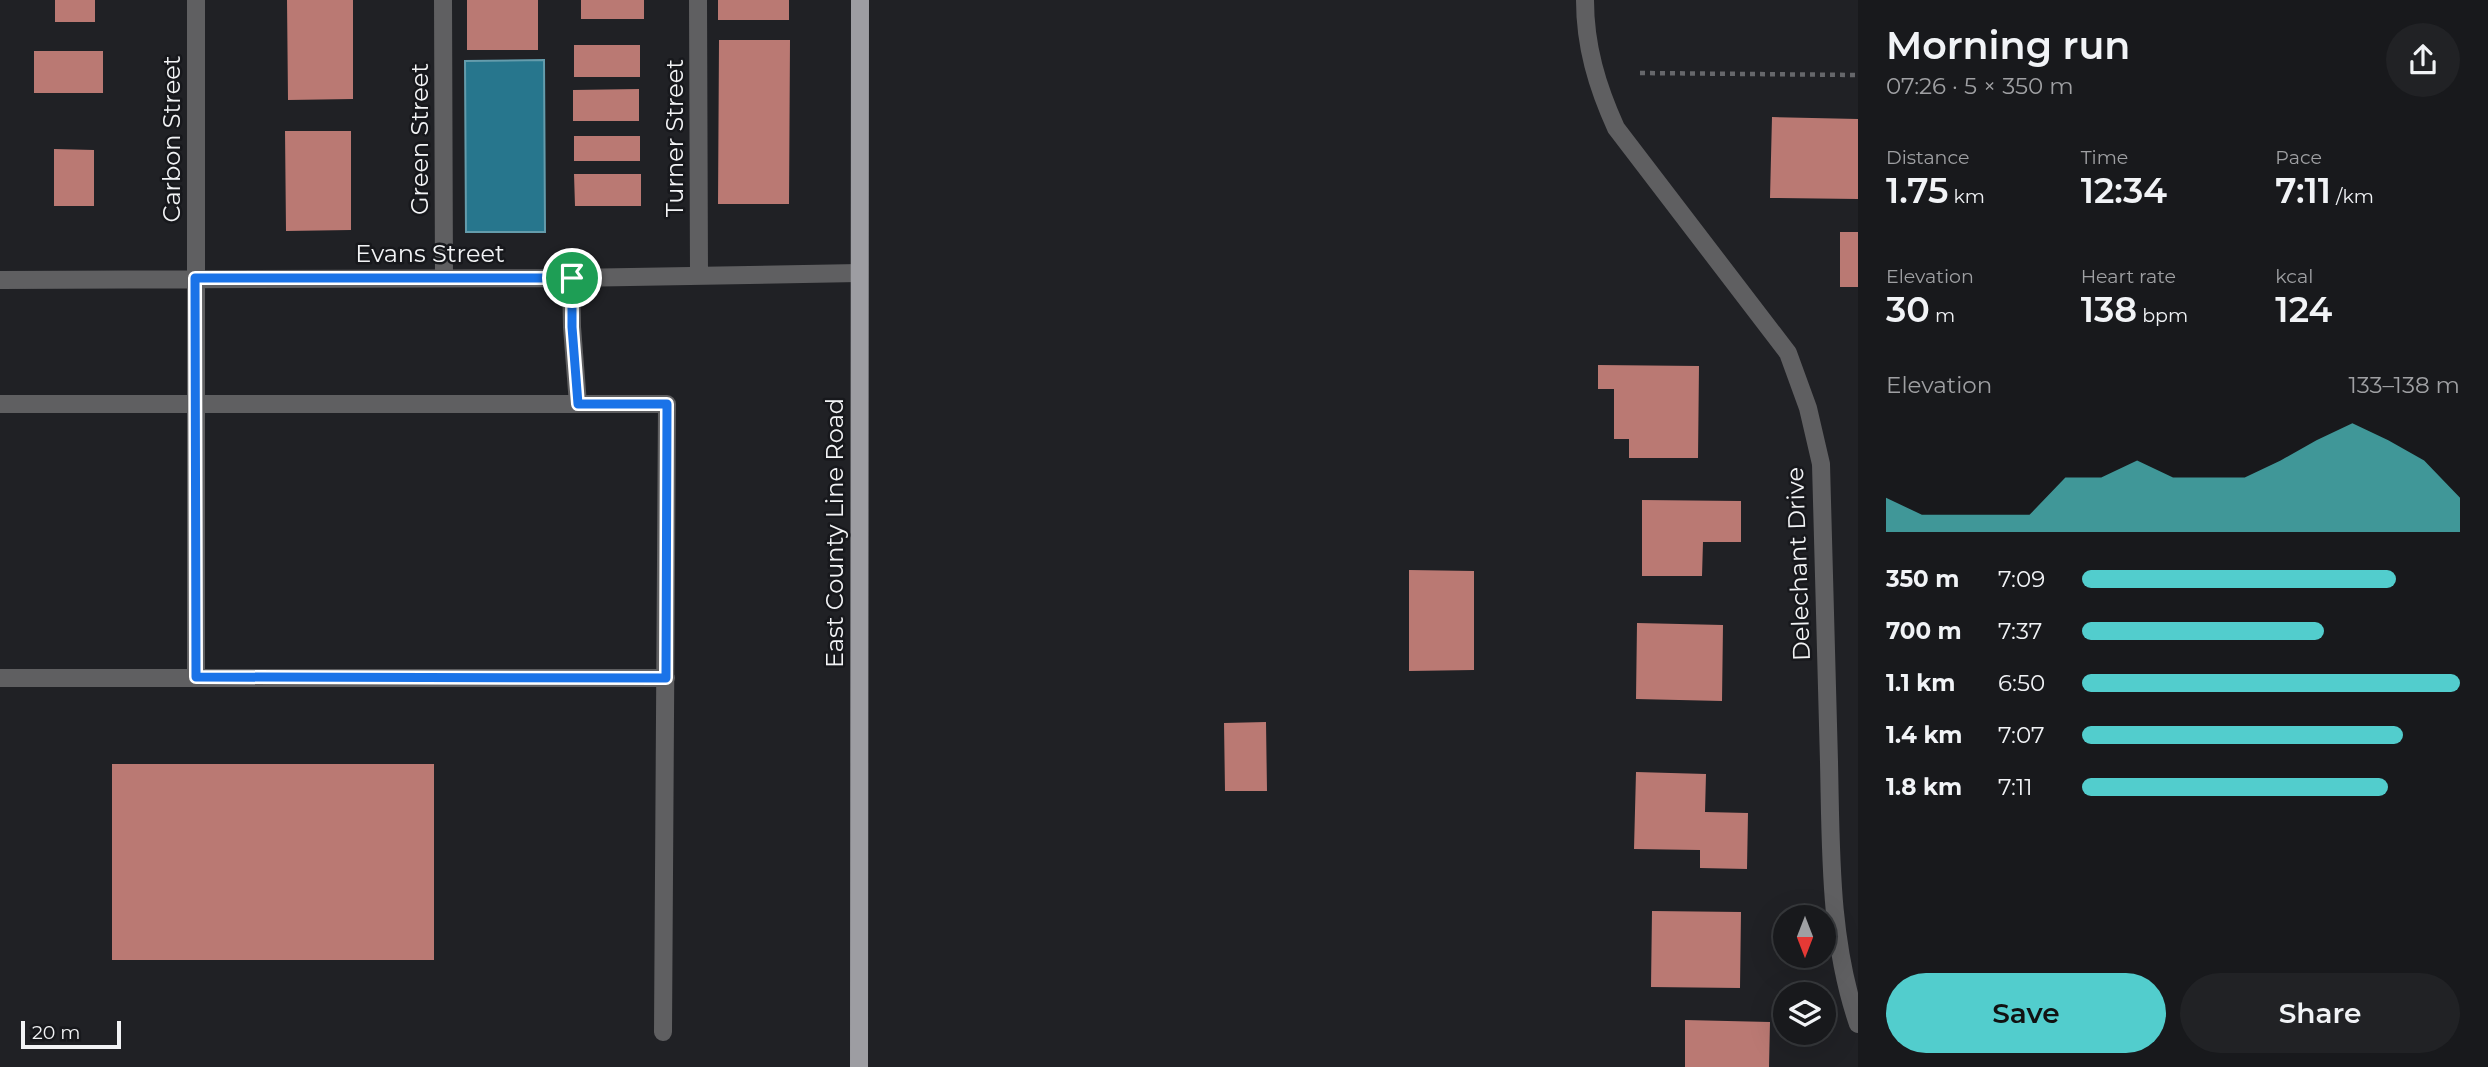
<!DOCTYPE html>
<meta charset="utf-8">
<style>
body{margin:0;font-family:Montserrat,sans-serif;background:#212225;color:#f1f3f6;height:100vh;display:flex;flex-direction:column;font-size:26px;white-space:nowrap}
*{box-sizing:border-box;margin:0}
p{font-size:23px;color:#9fa0a3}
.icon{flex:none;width:38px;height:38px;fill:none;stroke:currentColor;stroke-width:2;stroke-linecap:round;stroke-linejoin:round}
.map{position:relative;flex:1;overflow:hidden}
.panel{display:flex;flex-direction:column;background:#18191c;width:630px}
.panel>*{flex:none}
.needle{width:46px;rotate:180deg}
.buttons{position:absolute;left:1773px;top:905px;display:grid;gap:14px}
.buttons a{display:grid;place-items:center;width:63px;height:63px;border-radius:50%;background:#18191c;box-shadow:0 7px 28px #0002,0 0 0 2px #36383b;font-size:35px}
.scale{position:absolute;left:21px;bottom:18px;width:100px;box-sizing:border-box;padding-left:7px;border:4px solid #f2f3f5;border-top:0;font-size:19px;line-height:24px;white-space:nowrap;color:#f2f3f5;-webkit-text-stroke:5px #17181c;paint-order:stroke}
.pin{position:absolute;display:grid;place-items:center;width:60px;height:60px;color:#fff;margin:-30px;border:4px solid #fff;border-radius:50%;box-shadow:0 2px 7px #0007}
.round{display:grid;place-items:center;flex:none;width:74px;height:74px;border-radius:37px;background:#212225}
.headline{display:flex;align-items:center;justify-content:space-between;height:119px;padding:0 28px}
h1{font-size:38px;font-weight:600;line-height:52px}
.stats{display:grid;grid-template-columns:repeat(3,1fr);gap:10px;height:119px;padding:7px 28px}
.stats div{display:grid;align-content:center}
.stats b{font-size:35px;font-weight:600}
.stats small{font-size:19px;font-weight:400}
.stats p{font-size:19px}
.chart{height:196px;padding:14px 28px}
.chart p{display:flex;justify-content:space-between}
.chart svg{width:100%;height:126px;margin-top:7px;fill:#52cdcd;opacity:.7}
.action{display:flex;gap:14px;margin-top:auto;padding:14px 28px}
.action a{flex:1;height:80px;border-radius:42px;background:#52cdcd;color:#111;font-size:28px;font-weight:600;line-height:80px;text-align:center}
.action a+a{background:#212225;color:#f1f3f6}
ul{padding:0 28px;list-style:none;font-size:23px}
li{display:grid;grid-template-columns:112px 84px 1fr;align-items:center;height:52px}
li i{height:18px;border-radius:9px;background:#52cdcd}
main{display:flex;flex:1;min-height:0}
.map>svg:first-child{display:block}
</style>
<main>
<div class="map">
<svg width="1858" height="1067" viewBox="0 0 1858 1067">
<rect width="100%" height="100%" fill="#202125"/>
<path fill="#27768d" stroke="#649cac" stroke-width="2" d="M544,60L545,232H466L465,61Z"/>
<path fill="#ba7973" d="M55,0H95V22H55Z
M287,0H353V99L288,100Z
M467,0H538V50H467Z
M581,0H644V19H581Z
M718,0H789V20H718Z
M719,40H790L789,204H718Z
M574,45H640V77H574Z
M34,51H103V93H34Z
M639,89V121H573V90Z
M1772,117L1858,119V199L1770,198Z
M285,131H351V230L286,231Z
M574,136H640V161H574Z
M54,149L94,150V206H54Z
M574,174H641V206H575Z
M1840,232H1858V287H1840Z
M1598,365L1699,366L1698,458H1629V439H1614V389H1598Z
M1642,500L1741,501V542H1703L1702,576H1642Z
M1409,570L1474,571V670L1409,671Z
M1637,623L1723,625L1722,701L1636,699Z
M1266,722L1267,791H1225L1224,723Z
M112,764H434V960H112Z
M1636,772L1706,774L1705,812L1748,813L1747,869L1700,868V850L1634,849Z
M1652,911L1741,912L1740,988L1651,987Z
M1685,1020L1770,1022L1769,1067H1685Z"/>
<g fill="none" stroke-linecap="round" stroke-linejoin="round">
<path stroke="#66676b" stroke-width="4.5" stroke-dasharray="5 5" stroke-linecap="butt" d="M1640,73L1858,75"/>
<path stroke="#5f5f61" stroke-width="18" d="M196,0V677
M443,0L444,278
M698,0L699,276
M1585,0C1585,46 1597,86 1616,128L1788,353L1808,408L1821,464C1823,563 1826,662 1829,762C1831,850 1829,940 1858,1024
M571,278L572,327L578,404
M0,280L571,278L859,273
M0,404H667L663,1032
M0,678H666"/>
<path stroke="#9d9da2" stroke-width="18" d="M859,1067L860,0"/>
</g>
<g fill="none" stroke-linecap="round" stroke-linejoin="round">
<defs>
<path id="route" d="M195,278H572V327L578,404H667L666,678L196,677Z"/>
</defs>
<use href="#route" stroke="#fff" stroke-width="14"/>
<use href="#route" stroke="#1a73e8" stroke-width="9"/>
</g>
<g text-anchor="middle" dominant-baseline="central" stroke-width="5" stroke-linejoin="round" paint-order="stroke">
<g font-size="24" fill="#f2f3f5" stroke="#17181c">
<text transform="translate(674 138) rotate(-90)">Turner Street</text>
<text transform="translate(171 139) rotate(-90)">Carbon Street</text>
<text transform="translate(419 139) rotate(-90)">Green Street</text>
<text x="430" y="253">Evans Street</text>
<text transform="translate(834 533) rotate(-90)">East County Line Road</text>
<text transform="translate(1798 564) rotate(-92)">Delechant Drive</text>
</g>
</g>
</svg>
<div class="buttons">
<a><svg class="needle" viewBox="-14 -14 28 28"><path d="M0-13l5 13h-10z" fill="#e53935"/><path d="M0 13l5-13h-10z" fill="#9fa0a3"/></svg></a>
<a><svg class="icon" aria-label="layers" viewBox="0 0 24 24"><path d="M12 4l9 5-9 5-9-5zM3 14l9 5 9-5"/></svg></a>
</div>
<div class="scale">20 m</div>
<div class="pin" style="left:572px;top:278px;background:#1e9e55"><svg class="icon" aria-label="arrive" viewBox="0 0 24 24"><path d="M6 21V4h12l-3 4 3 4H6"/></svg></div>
</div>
<section class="panel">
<div class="headline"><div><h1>Morning run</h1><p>07:26 · 5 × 350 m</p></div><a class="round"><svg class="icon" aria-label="share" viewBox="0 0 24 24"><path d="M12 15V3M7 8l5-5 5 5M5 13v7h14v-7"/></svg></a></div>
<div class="stats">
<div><p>Distance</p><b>1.75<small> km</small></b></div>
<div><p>Time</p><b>12:34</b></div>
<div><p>Pace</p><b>7:11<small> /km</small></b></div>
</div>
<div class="stats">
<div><p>Elevation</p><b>30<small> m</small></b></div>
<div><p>Heart rate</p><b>138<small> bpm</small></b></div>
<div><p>kcal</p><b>124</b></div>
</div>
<div class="chart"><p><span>Elevation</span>133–138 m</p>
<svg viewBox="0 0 160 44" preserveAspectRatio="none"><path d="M0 44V32L10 38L20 38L30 38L40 38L50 25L60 25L70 19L80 25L90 25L100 25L110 19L120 12L130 6L140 12L150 19L160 32V44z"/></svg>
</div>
<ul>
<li><b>350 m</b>7:09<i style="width:83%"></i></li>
<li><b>700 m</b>7:37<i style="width:64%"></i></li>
<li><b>1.1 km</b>6:50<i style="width:100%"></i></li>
<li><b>1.4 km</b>7:07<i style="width:85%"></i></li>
<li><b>1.8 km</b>7:11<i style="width:81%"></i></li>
</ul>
<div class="action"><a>Save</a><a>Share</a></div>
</section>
</main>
